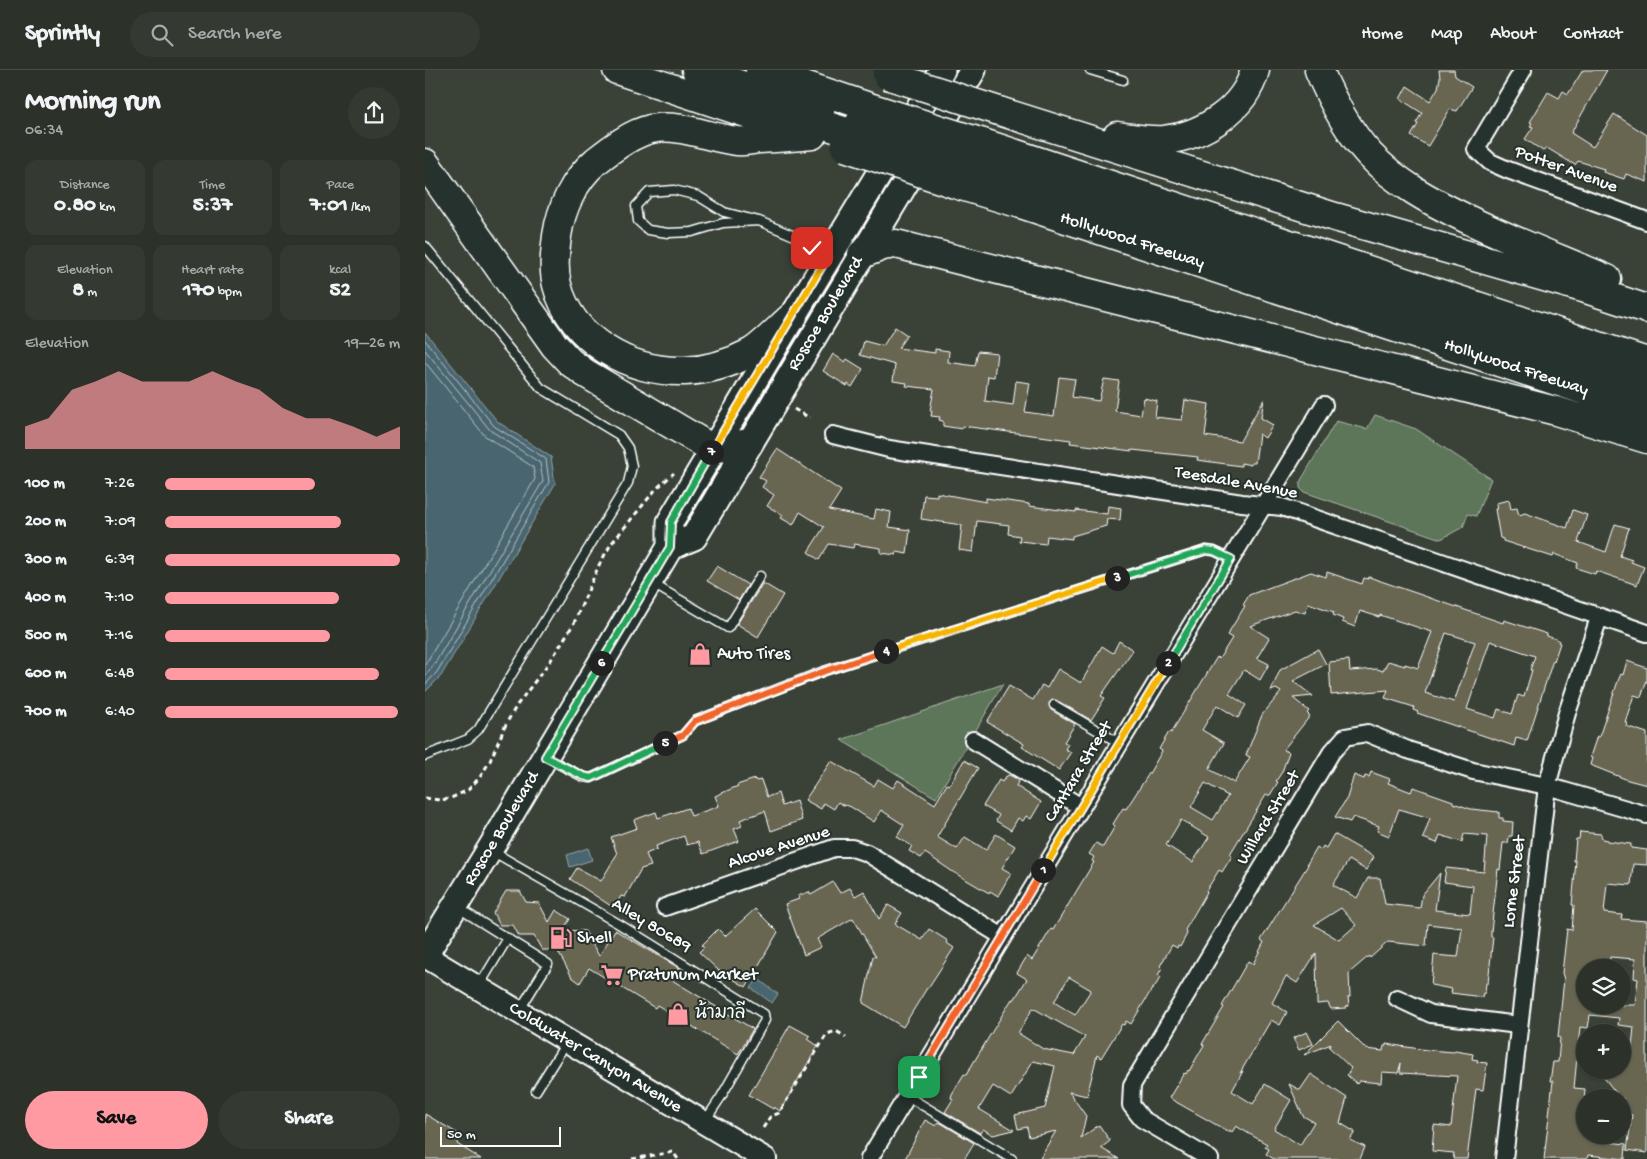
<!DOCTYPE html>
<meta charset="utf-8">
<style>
body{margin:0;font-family:"Gochi Hand","Playpen Sans Thai",sans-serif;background:#343a32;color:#f1f3f6;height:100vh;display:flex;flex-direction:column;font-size:19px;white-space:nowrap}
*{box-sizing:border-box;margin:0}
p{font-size:16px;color:#a6aaa8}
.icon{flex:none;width:28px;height:28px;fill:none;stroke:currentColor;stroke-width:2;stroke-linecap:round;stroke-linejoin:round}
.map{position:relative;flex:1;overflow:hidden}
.sheet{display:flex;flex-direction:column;background:#2c322a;width:425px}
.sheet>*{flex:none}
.controls{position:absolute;left:1151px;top:889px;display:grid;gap:10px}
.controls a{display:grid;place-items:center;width:55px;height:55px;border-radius:50%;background:#2c322a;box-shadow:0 1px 4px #0004,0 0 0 1px #484d47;font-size:25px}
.scale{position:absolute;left:15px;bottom:12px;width:121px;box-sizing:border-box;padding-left:5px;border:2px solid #fff;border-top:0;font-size:14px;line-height:18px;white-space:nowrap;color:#fff;-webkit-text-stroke:4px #26332d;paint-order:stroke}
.pin{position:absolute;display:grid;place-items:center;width:42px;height:42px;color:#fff;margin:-21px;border-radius:10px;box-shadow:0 2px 8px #0006}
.km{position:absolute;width:25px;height:25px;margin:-12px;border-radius:50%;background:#222;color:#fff;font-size:14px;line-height:25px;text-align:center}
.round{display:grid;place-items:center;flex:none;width:52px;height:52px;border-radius:26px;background:#343a32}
.headline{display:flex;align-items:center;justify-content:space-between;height:85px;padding:0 25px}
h1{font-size:28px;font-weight:700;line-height:38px}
.stats{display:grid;grid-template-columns:repeat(3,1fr);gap:8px;height:85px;padding:5px 25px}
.stats div{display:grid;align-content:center;border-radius:12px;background:#343a32;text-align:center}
.stats b{font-size:21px;font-weight:700}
.stats small{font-size:14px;font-weight:400}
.stats p{font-size:14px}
.chart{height:140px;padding:10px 25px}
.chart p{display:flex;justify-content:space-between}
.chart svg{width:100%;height:90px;margin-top:5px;fill:#ff9aa2;opacity:.7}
.primary-button{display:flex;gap:10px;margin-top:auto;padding:10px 25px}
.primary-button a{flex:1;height:58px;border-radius:30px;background:#ff9aa2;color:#111;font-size:20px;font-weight:700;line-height:58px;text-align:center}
.primary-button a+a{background:#343a32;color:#f1f3f6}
ul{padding:0 25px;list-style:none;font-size:16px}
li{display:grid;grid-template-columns:80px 60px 1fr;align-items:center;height:38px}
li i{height:12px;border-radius:6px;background:#ff9aa2}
header{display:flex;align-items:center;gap:30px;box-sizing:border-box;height:70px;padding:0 25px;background:#2c322a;border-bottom:1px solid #484d47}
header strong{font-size:24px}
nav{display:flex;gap:28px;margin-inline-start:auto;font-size:18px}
.search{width:350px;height:45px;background:#343a32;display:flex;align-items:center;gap:12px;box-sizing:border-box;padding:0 18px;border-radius:28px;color:#a6aaa8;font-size:19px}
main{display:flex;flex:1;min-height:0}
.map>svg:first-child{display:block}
</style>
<header>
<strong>Sprintly</strong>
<div class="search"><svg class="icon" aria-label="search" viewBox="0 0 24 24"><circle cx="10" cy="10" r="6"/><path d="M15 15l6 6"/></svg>Search here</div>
<nav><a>Home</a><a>Map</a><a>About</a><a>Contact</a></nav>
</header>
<main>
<section class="sheet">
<div class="headline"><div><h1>Morning run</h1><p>06:34</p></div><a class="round"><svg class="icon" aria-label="share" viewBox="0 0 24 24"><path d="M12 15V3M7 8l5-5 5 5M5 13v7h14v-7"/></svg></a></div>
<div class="stats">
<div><p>Distance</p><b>0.80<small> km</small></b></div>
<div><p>Time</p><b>5:37</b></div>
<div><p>Pace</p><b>7:01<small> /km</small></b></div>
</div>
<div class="stats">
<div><p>Elevation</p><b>8<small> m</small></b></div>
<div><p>Heart rate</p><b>170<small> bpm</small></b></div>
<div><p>kcal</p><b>52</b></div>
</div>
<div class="chart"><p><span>Elevation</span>19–26 m</p>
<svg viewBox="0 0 160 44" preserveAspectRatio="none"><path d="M0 44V33L10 29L20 15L30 11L40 6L50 11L60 11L70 11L80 6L90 11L100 15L110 24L120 29L130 29L140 33L150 38L160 33V44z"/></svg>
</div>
<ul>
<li><b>100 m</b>7:26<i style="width:64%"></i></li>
<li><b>200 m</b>7:09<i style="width:75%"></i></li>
<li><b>300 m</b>6:39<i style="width:100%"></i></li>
<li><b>400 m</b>7:10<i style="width:74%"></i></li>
<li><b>500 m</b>7:16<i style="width:70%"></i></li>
<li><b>600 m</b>6:48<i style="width:91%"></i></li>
<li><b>700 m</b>6:40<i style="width:99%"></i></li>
</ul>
<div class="primary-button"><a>Save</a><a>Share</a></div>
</section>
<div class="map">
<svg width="1222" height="1089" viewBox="0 0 1222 1089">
<rect width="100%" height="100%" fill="#3a4238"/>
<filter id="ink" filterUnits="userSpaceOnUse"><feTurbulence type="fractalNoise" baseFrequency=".02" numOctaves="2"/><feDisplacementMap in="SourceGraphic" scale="10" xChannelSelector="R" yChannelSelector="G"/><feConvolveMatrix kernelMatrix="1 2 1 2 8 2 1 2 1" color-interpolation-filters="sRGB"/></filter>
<g filter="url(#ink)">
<path fill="#5d7458" stroke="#aebaac" d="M950,345L991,359L1066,409L1051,446L1043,444L1038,457L1016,469L879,422L875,418V412L911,351L942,359Z
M578,614L511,728L416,670Z"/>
<path fill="#4a6670" stroke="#92a3a9" d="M0,262L73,352L126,387L130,414L16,606L0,622Z
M163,778L167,790L145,797L142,785Z
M333,909L353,924L347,933L326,918Z"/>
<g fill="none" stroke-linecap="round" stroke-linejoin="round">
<path stroke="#b7c2c6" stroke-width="1" d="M0,270L69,356L121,389L124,412L12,602L0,615
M0,280L65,360L115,393L118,411L7,598L0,606
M0,292L60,366L108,397L110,409L0,595"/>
</g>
<path fill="#676551" stroke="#fff" fill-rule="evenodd" d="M1014,0H1029L1030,6L1047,17L1032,41L1025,39L1003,76L986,66L993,54L991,53L997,43L975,29L982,16L1005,31L1013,18L1015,8Z
M1158,0H1182L1146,63L1168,77L1189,44L1222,65V112L1201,104L1199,109L1178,102L1179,99L1153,91L1150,95L1122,78L1118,81L1100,69L1108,57L1105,56L1107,53L1105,52L1123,22L1134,28L1138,21L1143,24Z
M470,257L482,265L473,278L510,283V279L524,281L523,292L550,296L553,281L572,283L569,307L563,306L560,331L588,335L591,311L605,313L600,342L629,346L634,307L650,309L647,327L674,331L679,309L694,311L690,341L716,345L719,328L732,331L730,347L757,350L760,330L784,334L780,366L815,371L839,329L836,348L848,355L840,368L834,364L830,393H826V395L816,393V396L772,390L773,387L707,380V381L645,373L646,370L537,356V359L518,356V351L514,350L515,347L506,346L507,341H505L509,319L481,316L482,313L468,311L470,295L435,285L439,271L458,276Z
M408,284L420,292L422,289L438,299L427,317L423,314L422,316L398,301Z
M352,379L416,421L404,440L449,449L451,439L466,442L464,457L485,460L482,484L472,482L471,485L456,483V478L429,474L428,478L404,474L394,490L383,482L399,457L375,442L368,455L356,448L358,445L342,436L349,425L337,417L341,411L334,407Z
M512,423L561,432V428L604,434V436L651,442V440L682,444L683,436L696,438L695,450L682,449L681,456L647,466V469L622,466L621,474L594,471L595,466L583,464L584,455L552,451L548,482L534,480L537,455L496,449L499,425L512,426Z
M1084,430L1086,439L1092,438L1094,445L1100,443L1142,458L1148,440L1162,445L1153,472L1181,482L1190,454L1204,458L1195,486L1207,490L1206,492L1219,497L1212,515L1171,501L1170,504L1151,498L1153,493L1129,484L1128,487L1078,471V469L1075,468L1070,439H1072L1071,433Z
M292,496L323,515L314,530L282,511Z
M886,502L901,507L902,502L937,514L939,508L943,509L944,507L1078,553L1079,550L1122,564V566L1134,570L1133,572L1135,573L1129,591L1128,590L1102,671L1091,668L1089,676L992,643L993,642L988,640L989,637L960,628L963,620L906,625L904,592L924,590L925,601L952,599L958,601L963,591L980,596V594L993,598L1007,562L955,545L954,547L935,541L930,557L917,552L918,549L908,545L909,542L883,533L880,543L870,540L825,556L844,568L832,588L844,594L835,610L819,600L804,624L821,635L813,648L792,635L777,660L799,673L784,699L809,713L825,687L821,685L837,645L856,622L851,619L846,621L855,600L893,579L901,594L868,611L888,626L868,628L884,641L882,643L885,646L858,680L864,682L857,702L851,711L853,712L845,725H841L805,784L807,786L797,802L794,800L781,821L782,822L760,860L762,864L755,877L753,876L752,878L747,875L735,896L737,898L733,905L736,907L728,919H727L706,954L701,951L699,955L697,954L676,988L672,985L662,1026L644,1022L661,1046L656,1068L674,1055L685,1071L676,1078L694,1089H614L631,1061L604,1067L602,1057L593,1059L590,1045L620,1038L630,996L608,991L586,1027L568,1016L554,1039L589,1060L568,1065L558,1059L555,1063L520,1042L528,1029L526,1028L527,1024L539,1004L541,1005L582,937L587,929L589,930L602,909L592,903L602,886L607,890L626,859L628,860L669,792L667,791L669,787L664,784L671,773L678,777L690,756L688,754L698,738L701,739L725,702L737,681L734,679L744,662L746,663L792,587L794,589L807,568L802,565L820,536L818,535L824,525ZM1021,563L1050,572L1029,632L1000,623ZM1065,571L1110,586L1105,600H1107L1099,627L1093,625L1087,644L1073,639L1070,648L1042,639ZM780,713L803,726L788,750L766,737ZM756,750L784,767L768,792L741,775ZM644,907L666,920L650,945L629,932ZM608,938L660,967L649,985L618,979L593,963Z
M338,513L358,525L333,567L312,554Z
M694,571L708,580L676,626L680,628L666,650L631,630H627L624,633L626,640L650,654L639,672L643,674L640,679L646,682L634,700L597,677L599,674L562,652L584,616L608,630L617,615L622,618L633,599L656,613L677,576L688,583Z
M1202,591L1222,598V610L1216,627L1209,625L1200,652H1202L1201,656L1222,663V715L1203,710L1165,695L1167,688L1165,687L1172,666L1174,667L1193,611L1196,604L1198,605Z
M539,690L553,698L512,767L532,779L540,767L561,780L571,764L590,776L577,798L586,803L573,826L565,821L564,823L528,802L500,783L496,788L484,781L487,776L472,767L479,755L456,740L449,752L426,737L421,735L420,736L413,732L409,739L399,733L396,739L380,730L406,691L449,716L453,709L468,718L473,710L510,734L522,714L525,715Z
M946,702L965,709L963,713L986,722L988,717L1028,731V733L1046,739L1074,742V748H1078V751L1088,752L1087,766H1084L1083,773H1078L1075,800L1073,799L1066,862V867H1068L1063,913H1061L1060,923H1058L1057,927L1026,923L1027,919L1006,915L1009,885L1033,887L1037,858L1003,854L1001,876L963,872L945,888L944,886L924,903L925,927H923L924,936H921V938L906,939L903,933L892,934L891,883L872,913L861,906L847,933L862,942L855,955L846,950L815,1003L818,1001L807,1021L828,1034L840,1014L866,1030L849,1059L875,1075L889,1052L878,1046L864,1014L875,1020L886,1004L922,1028L915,1053L930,1062L925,1070L940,1077L935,1089H849L841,1084L844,1079L840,1077L842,1074L821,1062L811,1056L807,1062L804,1060V1062L744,1028L759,1003L761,1004L763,1000L764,1001L779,975L777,974L799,937L797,936L823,891L828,894L839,872L836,870L883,795L882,794L892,777L896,780L898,776L901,778L909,764L949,787L941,800L924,790L908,815L932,828L943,808H955L960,834L995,838L997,825L1015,803L1010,840L1045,844L1048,816L1019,812L1021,798L1059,802L1062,766L1039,764L1037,772L1015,765L1012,773L998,768L1005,748L974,739L964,766L952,761L954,756L928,747L925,752L910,747L922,728L929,705L939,709L940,706L944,707ZM916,838L931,855L914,870L889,855Z
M584,705L594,710L591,716L616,732L606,749L601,746L598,751L593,748L586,760L571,751L574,745L558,736L574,710L577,712L580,707Z
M330,709L331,711L336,710L342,727L353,723L357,736L371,731L377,750L346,761L340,741L315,750L317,756L309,759L314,771L278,784L273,772L262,775L259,766L231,776L232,779L221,784L226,796L216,799L200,827L196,826L189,838L145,809L152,798L176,811L192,784L186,767L212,758L209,750L231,742L233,748L263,738L266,746L294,736L290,726L313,716L312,715Z
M1155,762L1176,764L1177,769L1182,770V771L1206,774V778L1222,780V795L1208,794L1206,815L1182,813L1179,843L1197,845L1196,849L1222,851V1083L1202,1080L1207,1045L1198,1044V1028H1195L1173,1000H1198V985L1206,986L1209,957L1193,955L1194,948L1165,945L1163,958L1155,957L1149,1018L1160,1019L1157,1063H1160V1065H1174L1173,1071L1201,1074L1200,1089L1163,1085L1162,1089H1119L1128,1011H1125L1128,992H1133L1135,968L1133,967L1139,909L1137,903L1142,859L1147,860L1149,835H1147L1151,791H1149L1151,769H1154ZM1185,887L1210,889L1209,908L1213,909L1210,935H1160V898H1184Z
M408,812L415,823L425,818L430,826L439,821L454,849L463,835L477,843L470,854L497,870L504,859L523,871L522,873L529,878L503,918H502L478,957L438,933L448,886L451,887L428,848L392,869L396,877L379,885L360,834L374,829L373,826L384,822L386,825Z
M81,821H95L101,832L114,833L124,852L131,840L145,849L138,860L160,861L174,886L190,860L254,898L247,910L328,959L313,984L232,935L230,938L164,898L155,913L147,907L132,880H117L109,866H94L88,855H75L68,843Z
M330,839L353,862L321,917L293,900L274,882L279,877L277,875L293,859L300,866Z
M913,951L941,979L958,981L959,976H961V974L1002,980L1029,982L1030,981L1048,984L1047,989L1053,990L1052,992L1062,993L1058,1020L1051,1019L1042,1089H1028L1029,1083L1007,1081L1009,1055L1026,1057L1032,1006L975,1003L976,993L973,1003L957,1002L956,1013L934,1011L932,1014L922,1005L926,998L904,977L906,974L879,985Z
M365,955L385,966L383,969L393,976L355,1041L349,1037L348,1039L324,1025Z
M882,962L888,974L874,980L868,968Z
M0,1044L37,1066L32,1074L56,1089H0Z
M500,1050L511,1056L514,1052L549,1073L539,1089H480Z"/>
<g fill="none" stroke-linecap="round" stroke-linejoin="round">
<defs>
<path id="lane" d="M665,0L698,10
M334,151L298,153L267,162L243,163L223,160L213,151L211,136L224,122L249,120L273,126L299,142L334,151L367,165L401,187
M0,176L116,318L194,365L203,378L207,396L203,413L53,660L43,669L0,686
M228,514L303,558L335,506
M629,635L694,673
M124,689L158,707L166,708L258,665L270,651L399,601L781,480L789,481L806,489
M67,781L194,854L339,944L340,950L296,1027L280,1051
M32,837L123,894L94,941
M54,916L83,868
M111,1021L141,973
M482,1026L587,1089"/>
<path id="street" d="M1098,0L1051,79L1065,92L1083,100L1222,151
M408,365L464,379L817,433L857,437L1222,563
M548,670L656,737
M240,837L409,778H427L442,783L578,867
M972,928L1006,944L1093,955
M444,1089L899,335
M785,1089L717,1049L706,1035L707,1015L906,683L920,667L942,663L983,680L1048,701L1122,716L1222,745
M1079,1089L1122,716L1142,643L1174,548"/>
<path id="secondary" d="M0,886L340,1089"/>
<path id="primary" d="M245,477L269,467L548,0
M0,885L65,779L245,477V452L368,246L517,0"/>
<path id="highway" d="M192,0L375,61
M271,0L395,41
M335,0L444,37
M894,0C907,31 922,60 944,84C971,113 1007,132 1042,149C1088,171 1135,189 1182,209
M574,41L910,147L1158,218L1222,239
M369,45L428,64
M692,66C707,68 724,71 739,70C778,66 820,39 830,0
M555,72L1222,292
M544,91L621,115L1222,314
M0,93L130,276L145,292L160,303L288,379L324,373
M530,114L596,134L1222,341
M437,184L458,176L471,174L1131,341L1222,369
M368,246C356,256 338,276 325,283C306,293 282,300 260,301C205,303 146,270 132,215C128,199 130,182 132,166C136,138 149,110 171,91C186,79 207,63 226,59C256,53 283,68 312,71C319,72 327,70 334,69C352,68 369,67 387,65"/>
</defs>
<use href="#lane" stroke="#fff" stroke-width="11"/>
<use href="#street" stroke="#fff" stroke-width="20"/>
<use href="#secondary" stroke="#fff" stroke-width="26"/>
<use href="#primary" stroke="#fff" stroke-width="29"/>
<use href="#highway" stroke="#fff" stroke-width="31"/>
<path stroke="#fff" stroke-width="3" stroke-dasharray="5 4" stroke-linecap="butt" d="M369,339L385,348
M0,728L14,730L24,729L43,720L55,707L65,691L81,654L92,635L126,590L149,553L174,495L186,474L231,419L249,403
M338,1058L345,1047L354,1043L402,964L411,961L421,967
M207,1089L248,1082L253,1089"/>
<use href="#lane" stroke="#26332d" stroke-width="8"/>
<use href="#street" stroke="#26332d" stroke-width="16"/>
<use href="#secondary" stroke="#26332d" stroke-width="22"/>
<use href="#primary" stroke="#26332d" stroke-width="25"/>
<use href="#highway" stroke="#26332d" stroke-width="28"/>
<defs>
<path id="highway-bridge" d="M462,5L574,41
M444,37L555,72
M434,54L544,91
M420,77L530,114"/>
</defs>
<use href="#highway-bridge" stroke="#fff" stroke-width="31" stroke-linecap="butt"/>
<use href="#highway-bridge" stroke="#26332d" stroke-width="28"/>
</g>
</g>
<g fill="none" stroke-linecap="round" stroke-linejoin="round" filter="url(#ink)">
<defs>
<path id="split-1" d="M494,1007L618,800"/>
<path id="split-2" d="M618,800L743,593"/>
<path id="split-3" d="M692,508L781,480L789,481L806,489L743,593"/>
<path id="split-4" d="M461,581L692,508"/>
<path id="split-5" d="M240,673L258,665L270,651L400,601L461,581"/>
<path id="split-6" d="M176,593L120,687L158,706L166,708L240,673"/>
<path id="split-7" d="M176,593L245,477L246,452L286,382"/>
<path id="split-8" d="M286,382L402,188L387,178"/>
</defs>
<use href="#split-1" stroke="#fff" stroke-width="10"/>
<use href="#split-2" stroke="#fff" stroke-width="10"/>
<use href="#split-3" stroke="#fff" stroke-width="10"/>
<use href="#split-4" stroke="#fff" stroke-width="10"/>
<use href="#split-5" stroke="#fff" stroke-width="10"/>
<use href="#split-6" stroke="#fff" stroke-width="10"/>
<use href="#split-7" stroke="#fff" stroke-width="10"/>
<use href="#split-8" stroke="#fff" stroke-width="10"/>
<use href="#split-1" stroke="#f0652b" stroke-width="6"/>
<use href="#split-2" stroke="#f5b400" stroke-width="6"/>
<use href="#split-3" stroke="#22a559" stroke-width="6"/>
<use href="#split-4" stroke="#f5b400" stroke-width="6"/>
<use href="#split-5" stroke="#f0652b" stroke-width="6"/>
<use href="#split-6" stroke="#22a559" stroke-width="6"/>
<use href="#split-7" stroke="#22a559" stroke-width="6"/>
<use href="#split-8" stroke="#f5b400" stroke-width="6"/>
</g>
<defs>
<symbol id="shop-bare" viewBox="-9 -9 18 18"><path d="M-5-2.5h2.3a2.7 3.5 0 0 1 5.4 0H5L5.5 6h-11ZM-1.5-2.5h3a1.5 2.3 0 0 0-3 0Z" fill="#ff9aa2" stroke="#26332d" stroke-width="2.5" paint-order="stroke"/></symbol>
<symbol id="fuel-bare" viewBox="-9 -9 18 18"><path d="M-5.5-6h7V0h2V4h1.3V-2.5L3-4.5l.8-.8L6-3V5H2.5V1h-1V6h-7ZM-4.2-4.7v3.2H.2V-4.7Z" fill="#ff9aa2" stroke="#26332d" stroke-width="2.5" paint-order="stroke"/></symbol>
<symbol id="supermarket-bare" viewBox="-9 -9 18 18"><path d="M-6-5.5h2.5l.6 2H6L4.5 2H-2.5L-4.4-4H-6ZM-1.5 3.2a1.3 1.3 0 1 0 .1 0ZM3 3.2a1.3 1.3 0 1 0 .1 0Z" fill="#ff9aa2" stroke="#26332d" stroke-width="2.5" paint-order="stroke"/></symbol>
</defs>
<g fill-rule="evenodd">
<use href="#shop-bare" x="259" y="568" width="32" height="32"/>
<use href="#fuel-bare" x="120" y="852" width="32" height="32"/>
<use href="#supermarket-bare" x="171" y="889" width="32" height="32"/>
<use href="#shop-bare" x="237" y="928" width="32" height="32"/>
</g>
<g text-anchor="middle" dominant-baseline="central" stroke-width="4" stroke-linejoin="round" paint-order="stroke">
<g font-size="18" fill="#fff" stroke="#26332d">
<text transform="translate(1141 100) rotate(20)">Potter Avenue</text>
<text transform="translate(707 171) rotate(18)">Hollywood Freeway</text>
<text transform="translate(401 244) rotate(-59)">Roscoe Boulevard</text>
<text transform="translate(1091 298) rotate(18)">Hollywood Freeway</text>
<text transform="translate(811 413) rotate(10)">Teesdale Avenue</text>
<text transform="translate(654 702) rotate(-59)">Cantara Street</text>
<text transform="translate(844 748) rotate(-59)">Willard Street</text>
<text transform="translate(77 759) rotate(-59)">Roscoe Boulevard</text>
<text transform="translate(354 778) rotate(-18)">Alcove Avenue</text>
<text transform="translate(1090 812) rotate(-83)">Lorne Street</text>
<text transform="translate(226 856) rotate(31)">Alley 80689</text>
<text transform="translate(170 988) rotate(31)">Coldwater Canyon Avenue</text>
</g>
<g font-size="18" fill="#fff" stroke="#26332d" text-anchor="start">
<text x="292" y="584">Auto Tires</text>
<text x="152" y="868">Shell</text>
<text x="203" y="905">Pratunum Market</text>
<text x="270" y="944">น้ามาลี</text>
</g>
</g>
</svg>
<div class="controls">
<a><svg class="icon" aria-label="layers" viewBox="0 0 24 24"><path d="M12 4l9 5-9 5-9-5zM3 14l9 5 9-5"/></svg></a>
<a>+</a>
<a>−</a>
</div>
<div class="scale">50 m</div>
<div class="pin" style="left:494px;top:1007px;background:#1e9e55"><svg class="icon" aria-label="arrive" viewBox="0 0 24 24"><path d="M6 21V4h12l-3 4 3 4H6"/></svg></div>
<div class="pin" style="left:387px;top:178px;background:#d93025"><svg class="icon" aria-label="check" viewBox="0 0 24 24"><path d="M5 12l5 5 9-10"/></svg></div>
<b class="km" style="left:618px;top:800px">1</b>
<b class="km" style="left:743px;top:593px">2</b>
<b class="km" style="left:692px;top:508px">3</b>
<b class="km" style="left:461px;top:581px">4</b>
<b class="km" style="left:240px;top:673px">5</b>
<b class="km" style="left:176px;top:593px">6</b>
<b class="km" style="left:286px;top:382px">7</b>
</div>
</main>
